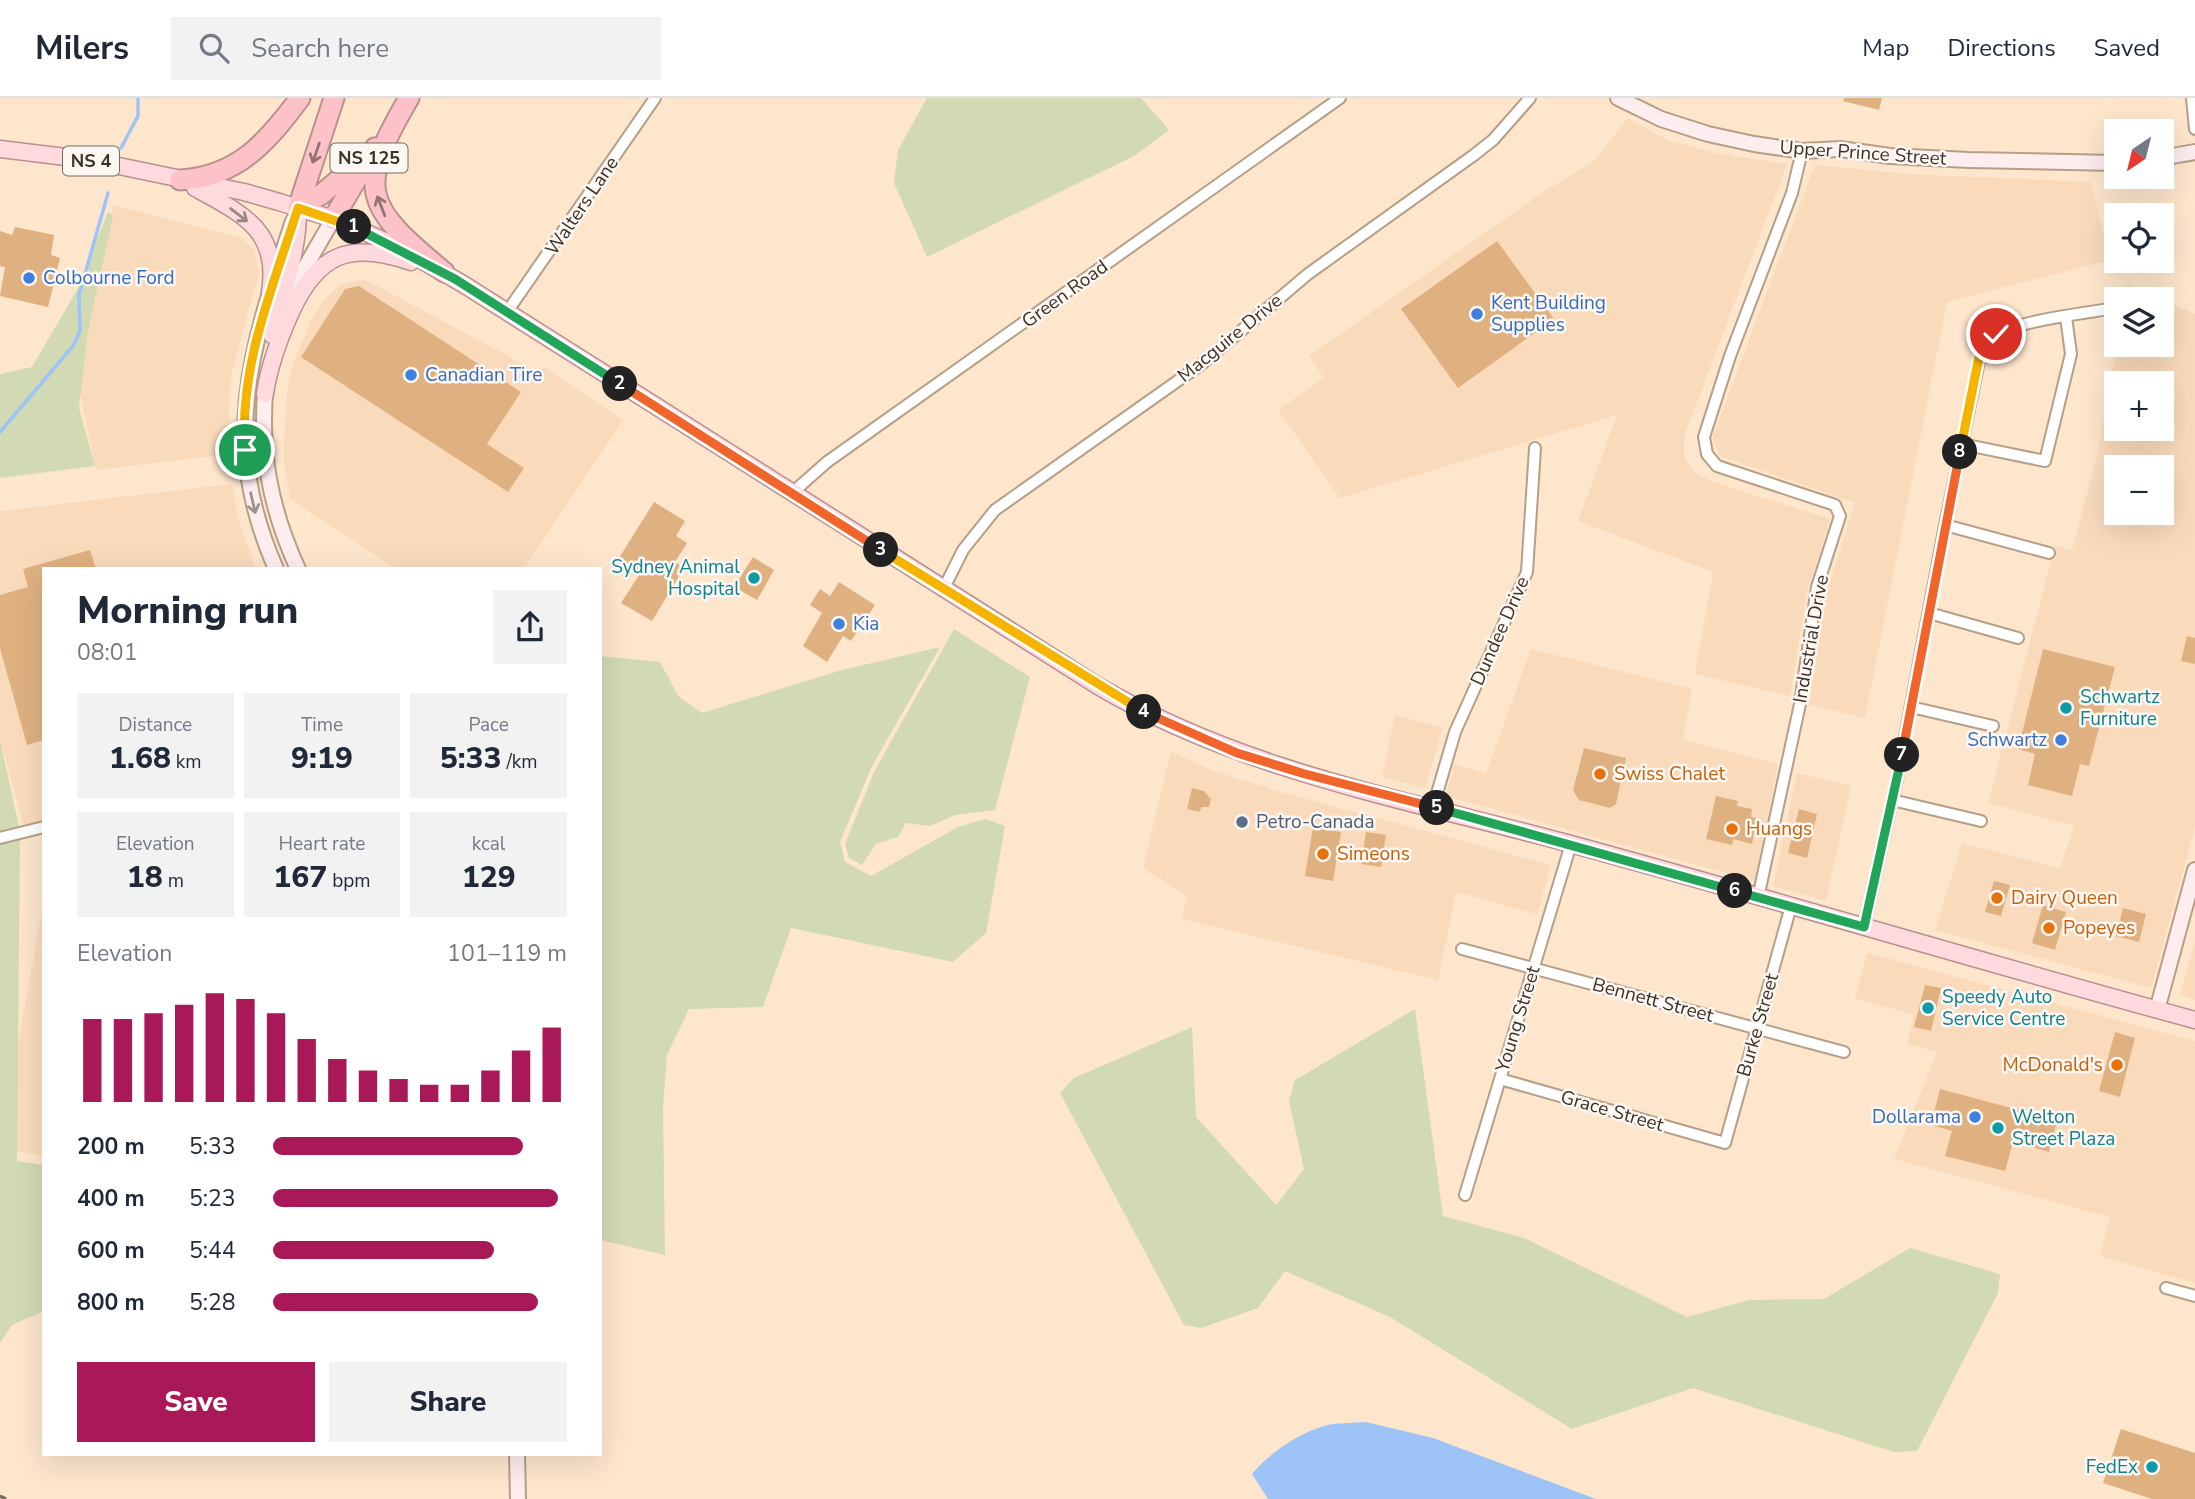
<!DOCTYPE html>
<meta charset="utf-8">
<style>
body{margin:0;font-family:"Nunito Sans",sans-serif;background:#f2f2f3;color:#1f2937;height:100vh;display:flex;flex-direction:column;font-size:26px;white-space:nowrap}
*{box-sizing:border-box;margin:0}
p{font-size:23px;color:#747a83}
.icon{flex:none;width:38px;height:38px;fill:none;stroke:currentColor;stroke-width:2;stroke-linecap:round;stroke-linejoin:round}
.map{position:relative;flex:1;overflow:hidden}
.details{position:absolute;left:42px;top:469px;width:560px;height:889px;display:flex;flex-direction:column;background:#fff;border-radius:0px;box-shadow:0 7px 28px #0002}
.details>*{flex:none}
.needle{width:46px;rotate:215deg}
.controls{position:absolute;left:2104px;top:21px;display:grid;gap:14px}
.controls a{display:grid;place-items:center;width:70px;height:70px;border-radius:0px;background:#fff;box-shadow:0 7px 28px #0002;font-size:35px}
.pin{position:absolute;display:grid;place-items:center;width:60px;height:60px;color:#fff;margin:-30px;border:4px solid #fff;border-radius:50%;box-shadow:0 2px 7px #0007}
.km{position:absolute;width:35px;height:35px;margin:-18px;border-radius:50%;background:#222;color:#fff;font-size:19px;line-height:35px;text-align:center}
.round{display:grid;place-items:center;flex:none;width:74px;height:74px;border-radius:0px;background:#f2f2f3}
.headline{display:flex;align-items:center;justify-content:space-between;height:119px;padding:0 35px}
h1{font-size:38px;font-weight:800;line-height:52px}
.stats{display:grid;grid-template-columns:repeat(3,1fr);gap:10px;height:119px;padding:7px 35px}
.stats div{display:grid;align-content:center;border-radius:0px;background:#f2f2f3;text-align:center}
.stats b{font-size:30px;font-weight:800}
.stats small{font-size:19px;font-weight:400}
.stats p{font-size:19px}
.chart{height:196px;padding:14px 35px}
.chart p{display:flex;justify-content:space-between}
.chart svg{width:100%;height:126px;margin-top:7px;stroke:#a91957;stroke-width:6}
.primary-button{display:flex;gap:14px;margin-top:auto;padding:14px 35px}
.primary-button a{flex:1;height:80px;border-radius:0px;background:#a91957;color:#fff;font-size:28px;font-weight:800;line-height:80px;text-align:center}
.primary-button a+a{background:#f2f2f3;color:#1f2937}
ul{padding:0 35px;list-style:none;font-size:23px}
li{display:grid;grid-template-columns:112px 84px 1fr;align-items:center;height:52px}
li i{height:18px;border-radius:9px;background:#a91957}
header{display:flex;align-items:center;gap:42px;box-sizing:border-box;height:98px;padding:0 35px;background:#fff;border-bottom:2px solid #e0e1e3}
header strong{font-size:33px}
nav{display:flex;gap:38px;margin-inline-start:auto;font-size:24px}
.search{width:490px;height:63px;background:#f2f2f3;display:flex;align-items:center;gap:18px;box-sizing:border-box;padding:0 24px;border-radius:0px;color:#747a83;font-size:26px}
.map>svg:first-child{display:block}
</style>
<header>
<strong>Milers</strong>
<div class="search"><svg class="icon" aria-label="search" viewBox="0 0 24 24"><circle cx="10" cy="10" r="6"/><path d="M15 15l6 6"/></svg>Search here</div>
<nav><a>Map</a><a>Directions</a><a>Saved</a></nav>
</header>
<div class="map">
<svg width="2195" height="1401" viewBox="0 0 2195 1401">
<rect width="100%" height="100%" fill="#fee6cd"/>
<path fill="#f9dbbc" fill-rule="evenodd" d="M1628,20L1667,42L1716,55L1787,66L1684,339V358L1692,372L1710,383L1830,421L1807,494L1790,598L1695,576L1713,474L1578,423L1617,317L1340,400L1278,312L1324,280L1309,258L1546,92L1593,64Z
M1815,67L1909,76L2091,84L2110,162L1947,204L1865,620L1809,607L1826,496L1855,405L1720,358L1712,340Z
M113,107L242,140L254,152L259,176L233,269L229,297V356L96,372L79,291L85,234Z
M364,181L540,275L544,269L623,322L524,471H397L290,401L283,360L287,293L292,269L311,222L323,203L341,186Z
M2127,186L2195,216V729L2151,890L1935,832L1962,745L2060,770L2075,728L1988,705L2055,448L2072,452L2097,358L2117,247H2161V201H2125ZM2116,285H2161V331H2116ZM2116,369H2161V415H2116Z
M232,386L238,419L256,471H44V725L24,730L0,641V413Z
M1531,551L1692,591L1683,642L1778,666L1755,783L1446,698L1455,666L1486,676Z
M1395,617L1443,630L1425,690L1382,679Z
M1171,654L1214,673L1281,694L1551,767L1537,816L1456,794L1438,882L1182,821L1187,798L1143,770Z
M1797,675L1851,688L1826,803L1773,788Z
M44,800V1058L0,1050V1048Z
M2195,843V902L2180,897Z
M1867,855L2195,943V1185L2100,1158L2110,1119L1894,1061L1937,954L1907,946L1914,917L1855,900Z"/>
<path fill="#d1dab3" d="M927,0H1141L1169,32L1134,58L927,159L894,85L898,52Z
M108,114L113,118L88,233L79,310L95,368L0,380V276L32,269L77,192Z
M954,531L1030,579L995,712L955,717L930,728L906,725L898,739L876,746L862,767L849,760L845,746L874,674Z
M940,549L872,668L840,744L845,764L871,778L958,729L985,721L1005,728L986,835L953,864L791,830L763,909L689,911L667,957L663,1009L665,1157L600,1142V558L660,564L679,599L702,615L842,572Z
M0,642L20,734L17,1063L44,1067V1213L12,1227L0,1245Z
M1415,911L1443,1118L1524,1140L1687,1219L1749,1202L1824,1201L1910,1150L2000,1176L1998,1195L1917,1353L1894,1354L1693,1290L1572,1331L1390,1219L1285,1173L1258,1210L1201,1230L1184,1227L1060,995L1074,980L1192,929L1196,1019L1276,1107L1304,1071L1289,1003L1295,982Z"/>
<path fill="#9ec4f7" d="M1366,1324L1433,1340L1596,1401H1268L1252,1376C1270,1354 1303,1332 1332,1326C1343,1325 1355,1325 1366,1324Z"/>
<g fill="none" stroke-linecap="round" stroke-linejoin="round">
<path stroke="#9ec4f7" stroke-width="3.5" d="M121,50L138,18V0
M0,334L73,248L80,233L79,197L108,95"/>
</g>
<path fill="#dfb181" d="M1844,0H1882L1879,12L1843,3Z
M15,129L54,137L51,157L60,160L48,209L0,198L5,169L0,168V133L12,137Z
M1497,143L1554,221L1458,290L1401,211Z
M359,188L521,294L487,346L524,370L508,394L301,259L345,191Z
M654,404L685,423L676,438L687,445L675,464L684,470L652,523L621,505L641,474L619,460Z
M90,452L96,471H44V642L27,647L0,550V497L28,489L23,471Z
M753,459L774,472L757,502L734,489Z
M839,484L875,507L851,543L843,538L827,564L803,548L822,515L810,507L820,491L830,498Z
M2187,538L2195,540V566L2181,563Z
M2043,551L2115,569L2089,668L2080,666L2072,698L2028,687L2035,656L2018,651Z
M1584,650L1626,660L1616,706L1610,710L1579,702L1573,692Z
M1192,690L1204,693L1211,701L1209,709H1202L1199,714L1187,711Z
M1716,698L1738,703L1737,708L1752,711L1751,719L1757,720L1752,746L1733,741L1732,747L1706,741Z
M1799,711L1817,716L1807,760L1788,755Z
M1313,729L1341,734L1333,783L1305,778Z
M1366,734L1386,737L1381,769L1361,766Z
M1994,783L2010,787L2001,818L1985,814Z
M2043,807L2066,814L2055,852L2032,845Z
M2123,810L2146,816L2139,844L2116,838Z
M1925,887L1941,890L1931,933L1914,929Z
M2115,934L2135,940L2120,999L2099,993Z
M1940,991L2057,1022L2049,1054L2013,1044L2005,1073L1945,1058L1952,1033L1931,1027Z
M2121,1331L2195,1355V1401H2152L2103,1385Z"/>
<g fill="none" stroke-linecap="round" stroke-linejoin="round">
<defs>
<path id="street" d="M2192,0L2195,31
M507,214L655,0
M1962,346L2045,363L2071,256L2066,219
M792,395L827,364L1340,0
M1945,427L2049,455
M944,490L963,452L995,412L1203,265L1308,176L1474,57L1493,42L1530,0
M1929,515L2018,540
M1911,609L1993,628
M1892,702L1981,723
M1433,709L1455,634L1527,474L1535,350
M0,740L44,729
M1758,800L1800,606L1817,489L1840,418L1835,407L1717,368L1707,356L1704,339L1730,258L1792,95L1802,53
M1864,829L1898,676L1945,427L1982,249C1998,223 2078,217 2108,211
M1462,851L1844,954
M1500,981L1725,1045L1791,808
M1465,1097L1571,746
M2166,1190L2195,1198"/>
<path id="secondary" d="M1618,0L1661,21L1708,36L1754,46L1802,53L1840,51L1890,58L1969,62L2116,65
M2161,60L2195,54
M285,212L299,180L333,121
M266,285C259,352 270,410 298,471
M276,471C219,341 251,250 293,123
M2157,912L2195,772
M517,1356L518,1401"/>
<path id="primary" d="M0,51L90,62L244,94L279,104L343,124L400,150L463,186L1098,588C1242,673 1408,702 1567,745C1777,802 1985,865 2195,922
M195,90C243,116 280,133 270,194
M272,237C282,195 299,154 298,110
M265,296C269,267 279,241 291,214C318,155 350,143 411,164"/>
<path id="highway" d="M409,0C355,92 364,108 444,174
M180,82C238,79 268,43 300,0
M298,110L322,96L358,65
M298,110L334,0
M333,121L375,50"/>
</defs>
<use href="#street" stroke="#b59f87" stroke-width="14"/>
<use href="#secondary" stroke="#b59f87" stroke-width="18"/>
<use href="#primary" stroke="#b99090" stroke-width="19"/>
<use href="#highway" stroke="#b99090" stroke-width="23"/>
<use href="#street" stroke="#fff" stroke-width="10"/>
<use href="#secondary" stroke="#feedee" stroke-width="14"/>
<use href="#primary" stroke="#fedade" stroke-width="16"/>
<use href="#highway" stroke="#fdc2c8" stroke-width="19"/>
<path stroke="#776a5b" stroke-width="3.5" stroke-dasharray="12 12" stroke-linecap="butt" d="M0,1398L6,1401"/>
</g>
<defs><path id="oneway-shaft" d="M-6 0H5M1.5-3L5.5 0L1.5 3" fill="none" stroke-width="1.6" stroke-linecap="round" stroke-linejoin="round" transform="scale(1.75)"/></defs>
<g stroke="#927370">
<use href="#oneway-shaft" transform="translate(316 55) rotate(109)"/>
<use href="#oneway-shaft" transform="translate(381 108) rotate(-111)"/>
</g>
<use stroke="#9c8683" href="#oneway-shaft" transform="translate(239 117) rotate(38)"/>
<use stroke="#9c908b" href="#oneway-shaft" transform="translate(253 405) rotate(77)"/>
<g fill="none" stroke-linecap="round" stroke-linejoin="round">
<defs>
<path id="split-1" d="M245,352C239,267 273,189 298,110L354,129"/>
<path id="split-2" d="M354,129L455,181L620,286"/>
<path id="split-3" d="M620,286L881,452"/>
<path id="split-4" d="M881,452L1144,614"/>
<path id="split-5" d="M1144,614L1237,655L1305,676L1437,710"/>
<path id="split-6" d="M1437,710L1735,793"/>
<path id="split-7" d="M1735,793L1864,829L1902,657"/>
<path id="split-8" d="M1902,657L1960,354"/>
<path id="split-9" d="M1960,354L1980,254L1986,243L1996,236"/>
</defs>
<use href="#split-1" stroke="#fff" stroke-width="14"/>
<use href="#split-2" stroke="#fff" stroke-width="14"/>
<use href="#split-3" stroke="#fff" stroke-width="14"/>
<use href="#split-4" stroke="#fff" stroke-width="14"/>
<use href="#split-5" stroke="#fff" stroke-width="14"/>
<use href="#split-6" stroke="#fff" stroke-width="14"/>
<use href="#split-7" stroke="#fff" stroke-width="14"/>
<use href="#split-8" stroke="#fff" stroke-width="14"/>
<use href="#split-9" stroke="#fff" stroke-width="14"/>
<use href="#split-1" stroke="#f5b400" stroke-width="9"/>
<use href="#split-2" stroke="#22a559" stroke-width="9"/>
<use href="#split-3" stroke="#f0652b" stroke-width="9"/>
<use href="#split-4" stroke="#f5b400" stroke-width="9"/>
<use href="#split-5" stroke="#f0652b" stroke-width="9"/>
<use href="#split-6" stroke="#22a559" stroke-width="9"/>
<use href="#split-7" stroke="#22a559" stroke-width="9"/>
<use href="#split-8" stroke="#f0652b" stroke-width="9"/>
<use href="#split-9" stroke="#f5b400" stroke-width="9"/>
</g>
<g fill="#3f7fe0" stroke="#fcf7f2" stroke-width="2.5">
<circle cx="29" cy="180" r="7"/>
<circle cx="1477" cy="216" r="7"/>
<circle cx="411" cy="277" r="7"/>
<circle cx="839" cy="526" r="7"/>
<circle cx="2061" cy="642" r="7"/>
<circle cx="1975" cy="1019" r="7"/>
</g>
<g fill="#0f9aa8" stroke="#fcf7f2" stroke-width="2.5">
<circle cx="754" cy="480" r="7"/>
<circle cx="2066" cy="610" r="7"/>
<circle cx="1928" cy="910" r="7"/>
<circle cx="1998" cy="1030" r="7"/>
<circle cx="2152" cy="1369" r="7"/>
</g>
<g fill="#e8710a" stroke="#fcf7f2" stroke-width="2.5">
<circle cx="1600" cy="676" r="7"/>
<circle cx="1732" cy="731" r="7"/>
<circle cx="1323" cy="756" r="7"/>
<circle cx="1997" cy="800" r="7"/>
<circle cx="2049" cy="830" r="7"/>
<circle cx="2117" cy="967" r="7"/>
</g>
<circle fill="#5c6f8a" stroke="#fcf7f2" stroke-width="2.5" cx="1242" cy="724" r="7"/>
<g text-anchor="middle" dominant-baseline="central" stroke-width="5" stroke-linejoin="round" paint-order="stroke">
<g fill="#fcf7f2" stroke="#756d65" stroke-width="2">
<rect x="330.5" y="45.5" width="77" height="29" rx="5"/>
<rect x="63" y="48.5" width="56" height="29" rx="5"/>
</g>
<g font-size="18" font-weight="bold" fill="#3b3228">
<text x="369" y="60">NS 125</text>
<text x="91" y="63">NS 4</text>
</g>
<g font-size="19" fill="#3b3228" stroke="#fcf7f2">
<text transform="translate(1863 55) rotate(4)">Upper Prince Street</text>
<text transform="translate(582 108) rotate(-56)">Walters Lane</text>
<text transform="translate(1065 196) rotate(-36)">Green Road</text>
<text transform="translate(1230 240) rotate(-39)">Macguire Drive</text>
<text transform="translate(1500 533) rotate(-66)">Dundee Drive</text>
<text transform="translate(1811 541) rotate(-80)">Industrial Drive</text>
<text transform="translate(1653 902) rotate(15)">Bennett Street</text>
<text transform="translate(1518 921) rotate(-73)">Young Street</text>
<text transform="translate(1758 927) rotate(-74)">Burke Street</text>
<text transform="translate(1612 1013) rotate(16)">Grace Street</text>
</g>
<g font-size="19" fill="#366cbe" stroke="#fcf7f2" text-anchor="start">
<text x="43" y="180">Colbourne Ford</text>
<text x="1491" y="205">Kent Building<tspan x="1491" dy="22">Supplies</tspan></text>
<text x="425" y="277">Canadian Tire</text>
<text x="853" y="526">Kia</text>
<text x="2047" y="642" text-anchor="end">Schwartz</text>
<text x="1961" y="1019" text-anchor="end">Dollarama</text>
</g>
<g font-size="19" fill="#0d838f" stroke="#fcf7f2" text-anchor="start">
<text x="740" y="469" text-anchor="end">Sydney Animal<tspan x="740" dy="22">Hospital</tspan></text>
<text x="2080" y="599">Schwartz<tspan x="2080" dy="22">Furniture</tspan></text>
<text x="1942" y="899">Speedy Auto<tspan x="1942" dy="22">Service Centre</tspan></text>
<text x="2012" y="1019">Welton<tspan x="2012" dy="22">Street Plaza</tspan></text>
<text x="2138" y="1369" text-anchor="end">FedEx</text>
</g>
<g font-size="19" fill="#c56008" stroke="#fcf7f2" text-anchor="start">
<text x="1614" y="676">Swiss Chalet</text>
<text x="1746" y="731">Huangs</text>
<text x="1337" y="756">Simeons</text>
<text x="2011" y="800">Dairy Queen</text>
<text x="2063" y="830">Popeyes</text>
<text x="2103" y="967" text-anchor="end">McDonald's</text>
</g>
<g font-size="19" fill="#4e5e75" stroke="#fcf7f2" text-anchor="start">
<text x="1256" y="724">Petro-Canada</text>
</g>
</g>
</svg>
<div class="controls">
<a><svg class="needle" viewBox="-14 -14 28 28"><path d="M0-13l5 13h-10z" fill="#e53935"/><path d="M0 13l5-13h-10z" fill="#747a83"/></svg></a>
<a><svg class="icon" aria-label="locate" viewBox="0 0 24 24"><circle cx="12" cy="12" r="6"/><path d="M12 2v4M12 18v4M2 12h4M18 12h4"/></svg></a>
<a><svg class="icon" aria-label="layers" viewBox="0 0 24 24"><path d="M12 4l9 5-9 5-9-5zM3 14l9 5 9-5"/></svg></a>
<a>+</a>
<a>−</a>
</div>
<div class="pin" style="left:245px;top:352px;background:#1e9e55"><svg class="icon" aria-label="arrive" viewBox="0 0 24 24"><path d="M6 21V4h12l-3 4 3 4H6"/></svg></div>
<div class="pin" style="left:1996px;top:236px;background:#d93025"><svg class="icon" aria-label="check" viewBox="0 0 24 24"><path d="M5 12l5 5 9-10"/></svg></div>
<b class="km" style="left:354px;top:129px">1</b>
<b class="km" style="left:620px;top:286px">2</b>
<b class="km" style="left:881px;top:452px">3</b>
<b class="km" style="left:1144px;top:614px">4</b>
<b class="km" style="left:1437px;top:710px">5</b>
<b class="km" style="left:1735px;top:793px">6</b>
<b class="km" style="left:1902px;top:657px">7</b>
<b class="km" style="left:1960px;top:354px">8</b>
<section class="details">
<div class="headline"><div><h1>Morning run</h1><p>08:01</p></div><a class="round"><svg class="icon" aria-label="share" viewBox="0 0 24 24"><path d="M12 15V3M7 8l5-5 5 5M5 13v7h14v-7"/></svg></a></div>
<div class="stats">
<div><p>Distance</p><b>1.68<small> km</small></b></div>
<div><p>Time</p><b>9:19</b></div>
<div><p>Pace</p><b>5:33<small> /km</small></b></div>
</div>
<div class="stats">
<div><p>Elevation</p><b>18<small> m</small></b></div>
<div><p>Heart rate</p><b>167<small> bpm</small></b></div>
<div><p>kcal</p><b>129</b></div>
</div>
<div class="chart"><p><span>Elevation</span>101–119 m</p>
<svg viewBox="0 0 160 44" preserveAspectRatio="none"><path d="M5 44V15M15 44V15M25 44V13M35 44V10M45 44V6M55 44V8M65 44V13M75 44V22M85 44V29M95 44V33M105 44V36M115 44V38M125 44V38M135 44V33M145 44V26M155 44V18"/></svg>
</div>
<ul>
<li><b>200 m</b>5:33<i style="width:85%"></i></li>
<li><b>400 m</b>5:23<i style="width:97%"></i></li>
<li><b>600 m</b>5:44<i style="width:75%"></i></li>
<li><b>800 m</b>5:28<i style="width:90%"></i></li>
</ul>
<div class="primary-button"><a>Save</a><a>Share</a></div>
</section>
</div>
